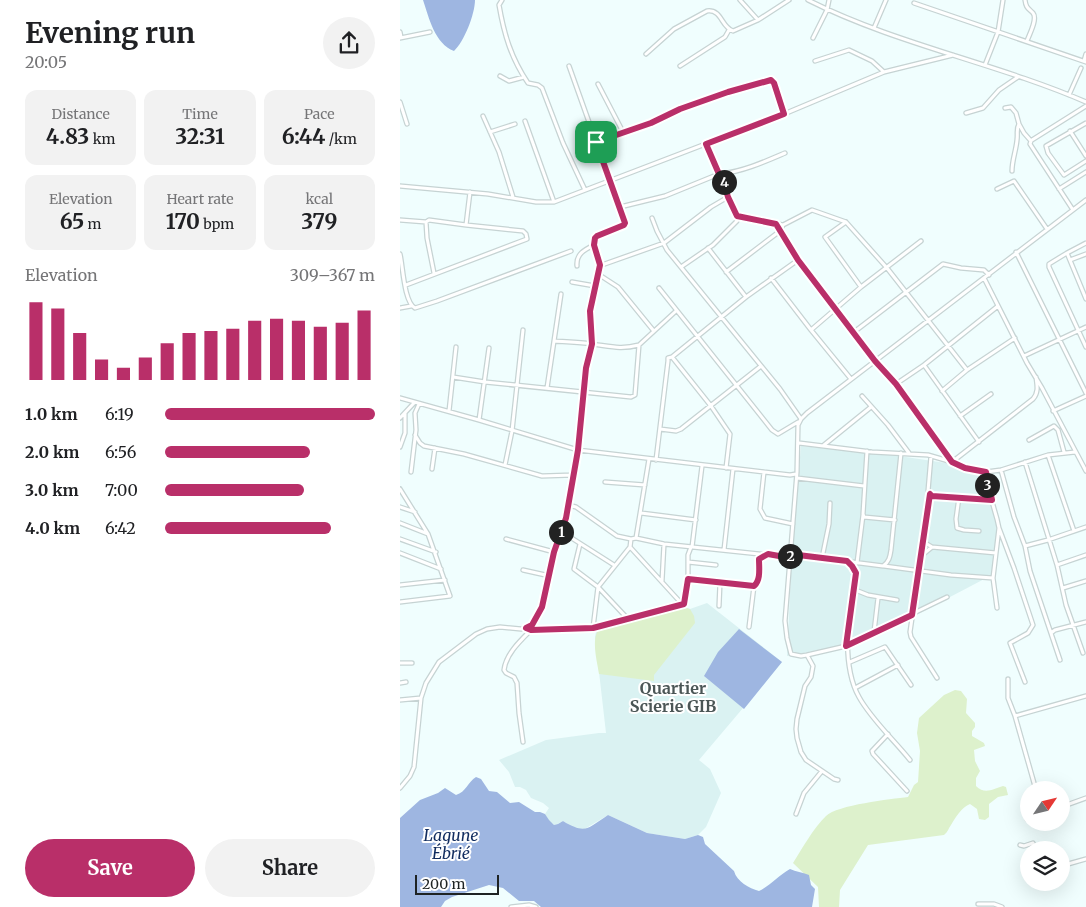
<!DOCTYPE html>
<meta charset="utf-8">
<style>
body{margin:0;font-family:Merriweather,serif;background:#f2f2f2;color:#202124;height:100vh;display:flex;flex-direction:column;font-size:19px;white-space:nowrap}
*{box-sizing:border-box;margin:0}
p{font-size:16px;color:#757577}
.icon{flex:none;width:28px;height:28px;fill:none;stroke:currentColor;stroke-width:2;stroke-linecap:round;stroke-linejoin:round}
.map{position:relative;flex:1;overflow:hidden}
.drawer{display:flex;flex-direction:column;background:#fff;width:400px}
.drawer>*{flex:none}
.needle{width:32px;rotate:55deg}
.fabs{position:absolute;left:620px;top:781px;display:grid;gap:10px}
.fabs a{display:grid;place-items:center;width:50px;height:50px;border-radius:50%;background:#fff;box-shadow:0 5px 20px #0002;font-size:25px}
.scale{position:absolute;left:15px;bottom:12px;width:84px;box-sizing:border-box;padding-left:5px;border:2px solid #1e2323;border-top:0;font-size:14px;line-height:18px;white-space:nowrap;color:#1e2323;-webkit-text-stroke:4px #fff;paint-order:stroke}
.pin{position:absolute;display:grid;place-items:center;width:42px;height:42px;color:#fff;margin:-21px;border-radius:10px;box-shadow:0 2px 8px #0006}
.km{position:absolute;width:25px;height:25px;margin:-12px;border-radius:50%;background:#222;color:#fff;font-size:14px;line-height:25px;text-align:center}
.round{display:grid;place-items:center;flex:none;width:52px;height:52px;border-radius:26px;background:#f2f2f2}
.headline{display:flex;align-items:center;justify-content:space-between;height:85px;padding:0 25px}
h1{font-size:28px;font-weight:700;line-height:38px}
.figures{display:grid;grid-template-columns:repeat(3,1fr);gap:8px;height:85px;padding:5px 25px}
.figures div{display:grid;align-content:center;border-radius:12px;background:#f2f2f2;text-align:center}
.figures b{font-size:21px;font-weight:700}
.figures small{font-size:14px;font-weight:400}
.figures p{font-size:14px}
.chart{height:140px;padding:10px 25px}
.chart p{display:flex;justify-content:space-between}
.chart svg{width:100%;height:90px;margin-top:5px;stroke:#b92f69;stroke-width:6}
.action{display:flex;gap:10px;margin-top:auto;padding:10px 25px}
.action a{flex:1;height:58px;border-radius:30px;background:#b92f69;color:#fff;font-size:20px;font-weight:700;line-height:58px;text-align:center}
.action a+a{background:#f2f2f2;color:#202124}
ul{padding:0 25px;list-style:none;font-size:16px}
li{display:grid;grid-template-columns:80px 60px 1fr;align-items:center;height:38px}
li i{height:12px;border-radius:6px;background:#b92f69}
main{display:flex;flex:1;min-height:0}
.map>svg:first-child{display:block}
</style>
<main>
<section class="drawer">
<div class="headline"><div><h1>Evening run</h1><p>20:05</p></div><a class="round"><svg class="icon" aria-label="share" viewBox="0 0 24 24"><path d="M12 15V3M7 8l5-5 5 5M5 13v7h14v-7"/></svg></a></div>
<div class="figures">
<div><p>Distance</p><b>4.83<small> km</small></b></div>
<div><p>Time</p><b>32:31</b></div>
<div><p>Pace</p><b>6:44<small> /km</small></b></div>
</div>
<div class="figures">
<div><p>Elevation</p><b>65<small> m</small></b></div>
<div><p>Heart rate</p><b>170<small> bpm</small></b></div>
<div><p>kcal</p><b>379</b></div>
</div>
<div class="chart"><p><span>Elevation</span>309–367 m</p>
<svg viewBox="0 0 160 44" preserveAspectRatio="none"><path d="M5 44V6M15 44V9M25 44V21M35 44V34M45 44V38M55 44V33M65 44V26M75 44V21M85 44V20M95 44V19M105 44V15M115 44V14M125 44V15M135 44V18M145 44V16M155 44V10"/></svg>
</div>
<ul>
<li><b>1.0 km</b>6:19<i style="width:100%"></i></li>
<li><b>2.0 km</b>6:56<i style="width:69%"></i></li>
<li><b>3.0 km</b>7:00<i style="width:66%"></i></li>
<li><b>4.0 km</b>6:42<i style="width:79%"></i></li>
</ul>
<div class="action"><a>Save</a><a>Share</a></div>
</section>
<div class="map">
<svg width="686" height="907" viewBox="0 0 686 907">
<rect width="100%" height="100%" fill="#f0fefe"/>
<path fill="#daf2f2" d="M401,446L499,456L546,463L582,473L598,528L592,575L550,597L445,645L387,656L392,551Z
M307,603L382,662L299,760L310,769L321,793L306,827L298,835L285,839L247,833L208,815L183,830L176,829L163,821L158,824L154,825L149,821L145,814L149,808L143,803L131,798L126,790L120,787H115L109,772L99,760L146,740L199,733H206L195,637L196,632L283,607L290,609Z"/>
<path fill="#ddf1cc" d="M283,607L290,609L294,616L295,623L254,675V681L199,674C197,660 189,634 203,625Z
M555,690L561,691L567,699L566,713L575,723V727L572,731V736L584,743L585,746L574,750L575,761L580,771L576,778V786C585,795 593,789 603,786L606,787L608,795L598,797L589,804V817L585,820L579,819L577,809L570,804C562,807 555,818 551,825C548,829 548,832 544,835L468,845L440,890L439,907H419L418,887L393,863C403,847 413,829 426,816C437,805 491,799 508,797L514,785L518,782L520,751L517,733L519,718L544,695Z"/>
<path fill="#9eb6e1" d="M23,0H75C75,14 64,42 54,51C35,44 29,18 23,0Z
M339,629L382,662L344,709L304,676L318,652Z
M76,777L81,779L89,791L97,792L110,803L119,802L135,812H140L145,814L149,820L154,825L158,824L163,821C186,835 188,828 208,815L247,833L285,839L298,835L303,837L305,844L334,871C337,882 349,888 359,891C371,885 379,875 390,869C396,872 402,872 409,875L411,885L415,889L412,907H141L134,901H119L103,888L89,885L52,897L45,901L41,907H0V818L20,800L38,793L45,788L56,795C66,792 68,782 76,777Z"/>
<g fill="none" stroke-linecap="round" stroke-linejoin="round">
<defs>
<path id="minor" d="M102,0L99,5C104,34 111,58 128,83L138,85L142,88L163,143L185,190
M340,0L358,20
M408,0C495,44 596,63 686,102
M625,0C626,8 628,8 633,13C638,19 629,35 627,41
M514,3L686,62
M474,28L486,0
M0,32L1,37
M0,38L30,32
M413,38L427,10L429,0
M246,54L274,29L307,11C322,9 321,27 333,31L358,20L389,0
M415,61L449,50L472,61L484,72
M684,61L686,54
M585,65L598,32L603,0
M169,66L225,223L223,225L204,233L195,238L194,245L200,265
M280,66L325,37L329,30
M100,76L109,81L124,77
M198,84L223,132
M669,95L681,68
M0,102L7,124
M605,108L611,107L616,113L619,124
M566,113L583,108L599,90L618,77
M83,116L99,152L113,197
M125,121L154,202
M686,123L646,146L648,153L664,175L686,161
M670,131L686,156
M90,132L115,124
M632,140L686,106
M196,142L251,123L280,109L328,92L371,80L374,83L384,114
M612,171C612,160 616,151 617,140C618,133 616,129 619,124L624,133L631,141L630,144L673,210
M321,174C344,171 364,162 385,153
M0,186L88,194L136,202H154L384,114L484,72L553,55
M597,189L614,181L647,229
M659,189L686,172
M220,207L265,196L319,174
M337,216L383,225
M252,218L257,231L267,250L380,389L401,419
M0,220L26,222
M446,222L425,237L461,287
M376,224L398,260L475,361L496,384L552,462L633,399C639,392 637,385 636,377
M686,243L667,253L686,299
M308,248L346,297
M616,252L686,393
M667,253L649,264V267L686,347
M0,254C3,267 4,302 15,308L37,301L171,251
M670,260L686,254
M177,266C176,254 184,250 194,245
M281,267L313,245L337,221V216L328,197L321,174H319L306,144
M326,272L380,231L383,225L412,210L446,222L487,268L567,370
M34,273L27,238L26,222L29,220L66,225L70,192
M198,274L218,287L253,330
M371,278L411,330
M584,278L627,363L642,388L686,471
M172,282L195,286
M6,285L127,239L126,234L123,231L66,225
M259,288L372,430L378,434L398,422
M0,308L11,306
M454,332L543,264L561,268L584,270L589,275
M154,341C166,342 179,342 191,344C209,346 220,350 239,345L276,311
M624,356L686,327
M272,357L346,297L398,260
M524,365L579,442
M53,377L85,382L231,397L235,395L239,345
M451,379L411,330L461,287L521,241
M496,384L524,365L598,306
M147,388L161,294
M542,391L567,370L615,338
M462,396L488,425L509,453
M0,398L79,420L178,450L390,475L396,474
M49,411L56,347
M653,411L686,396
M560,416L591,394
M0,418L14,403
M79,420L89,348
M260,429L276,431L281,429L361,366
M15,435L20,443L24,446L64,454L142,476L173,475
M629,440L654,426L658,430L664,452
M399,443L472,452L528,455L552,462L565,468L586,472L601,470L648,455L675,452
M424,445L471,407
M0,447L5,433V413
M467,451L463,514L464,517L495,520
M648,455L674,531
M531,456L528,491L531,495L592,500
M256,460L268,361V358L272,357L311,406L330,434L326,468
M625,462L657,565L666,605L683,653
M105,465L112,431L123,330
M32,469L35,448
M601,470L614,517L625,546L630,571L660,660
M11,472L16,430L15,413L19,404
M364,472L360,509L365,518L393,524
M586,472L587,484L597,519L599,528L593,578L597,608
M397,478L464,486
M205,482L245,485
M0,489L28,534L50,596L0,602
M530,494L510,632L511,637L537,678
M559,497L556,519L557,528L564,530L579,531
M168,505L176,507L217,536L231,539
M0,507L15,512
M241,513L296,520
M0,523L28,534
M599,528L614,568L633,625L628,633L610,643L625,682
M160,535L170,537L214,565
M236,538L264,544L389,557
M0,539L36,552
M106,539L154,552
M522,541L532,547L596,553
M180,544L174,569L198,587L227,618
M625,546L648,540L686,527
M230,547L282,604
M292,547L302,466
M324,550L333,469
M0,553L41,569
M390,554L483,566C489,562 490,557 491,550L501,453
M521,556L532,547
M422,558L429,524L430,503
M447,561L453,566L455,573C449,609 440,663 459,697C471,719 494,740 510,760
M288,562L316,565
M457,563L463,515
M657,565L686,555
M484,566L551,575L593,578
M123,570L150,576
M288,579L354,586C361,580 359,568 359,559L366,555
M262,581L264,544
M0,585L45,580
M663,588L686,581
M453,589L468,595L497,600
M319,606L320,583
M349,627L354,586
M193,628L198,587L230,547L231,539L236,538L249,459
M126,629L131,630L193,628L284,604L288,579V555L291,547
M474,632L478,598
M651,633L655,630L686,622
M407,655L446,646L547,597
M450,662L485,647L511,685
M0,663H12
M608,679V698L615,716
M0,683L6,682
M455,688L498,665
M0,700L21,698
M488,734L472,751L473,754L507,791
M123,742L119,713L117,683L114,677L106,673L104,670C106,654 120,641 131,630
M438,780L434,779L406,760L401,752L397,738L396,729L397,719L405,686L411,677L413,666L407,655L401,656L391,654L387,638L385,621L397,472L398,425L401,419L407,413L686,200
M0,788L10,776L14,767L21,698L26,683L39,662L76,634L87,629L100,627L121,629L129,627L136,620L142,607L154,552L166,518L178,450L186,368L192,344L190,311L199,266L264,243L311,207L328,197
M636,790L615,716L686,696
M661,807L686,798
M396,814L404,793L422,771
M627,819L629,818
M620,845L624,846L633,843L636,850
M661,866L686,859
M645,882V884
M578,904H594L602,907
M111,907L129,905L136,907"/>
</defs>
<use href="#minor" stroke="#c6d3d3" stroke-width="5.5"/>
<use href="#minor" stroke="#fff" stroke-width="3"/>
</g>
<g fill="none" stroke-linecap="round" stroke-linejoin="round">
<defs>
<path id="route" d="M371,80L374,83L384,114L306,144L319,174H321L328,197L337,216L376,224L398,260L475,361L496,384L552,462L565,468L586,472L592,500L532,496L530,494L512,615L446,646L456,573L452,566L447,561L390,554V558L368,554L359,559C359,568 361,580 354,586L288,579L284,604L193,628L131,630L126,628L132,625L142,607L154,552L166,518L178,450L186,368L192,344L190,311L200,265L194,245L195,238L197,236L224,225L225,223L196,142L251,123L280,109L328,92Z"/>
</defs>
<use href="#route" stroke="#fff" stroke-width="10"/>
<use href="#route" stroke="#b92f69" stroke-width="6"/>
</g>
<g text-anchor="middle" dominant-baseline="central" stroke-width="4" stroke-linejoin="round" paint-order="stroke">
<g font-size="16" font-weight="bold" fill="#4b5656" stroke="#fff">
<text x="273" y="688">Quartier<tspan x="273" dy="18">Scierie GIB</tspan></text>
</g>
<g font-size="16" font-style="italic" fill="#112c5f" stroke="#fff">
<text x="51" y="835">Lagune<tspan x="51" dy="18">Ébrié</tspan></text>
</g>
</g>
</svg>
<div class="fabs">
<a><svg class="needle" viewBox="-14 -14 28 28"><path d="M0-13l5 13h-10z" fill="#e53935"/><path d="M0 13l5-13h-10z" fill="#757577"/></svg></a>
<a><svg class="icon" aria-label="layers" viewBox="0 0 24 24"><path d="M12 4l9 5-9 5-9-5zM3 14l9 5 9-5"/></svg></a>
</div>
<div class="scale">200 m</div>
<div class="pin" style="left:196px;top:142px;background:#1e9e55"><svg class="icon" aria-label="arrive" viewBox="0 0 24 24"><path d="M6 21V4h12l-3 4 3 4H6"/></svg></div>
<b class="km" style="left:161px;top:532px">1</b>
<b class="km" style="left:390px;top:556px">2</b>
<b class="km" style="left:587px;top:485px">3</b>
<b class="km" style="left:324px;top:182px">4</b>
</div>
</main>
